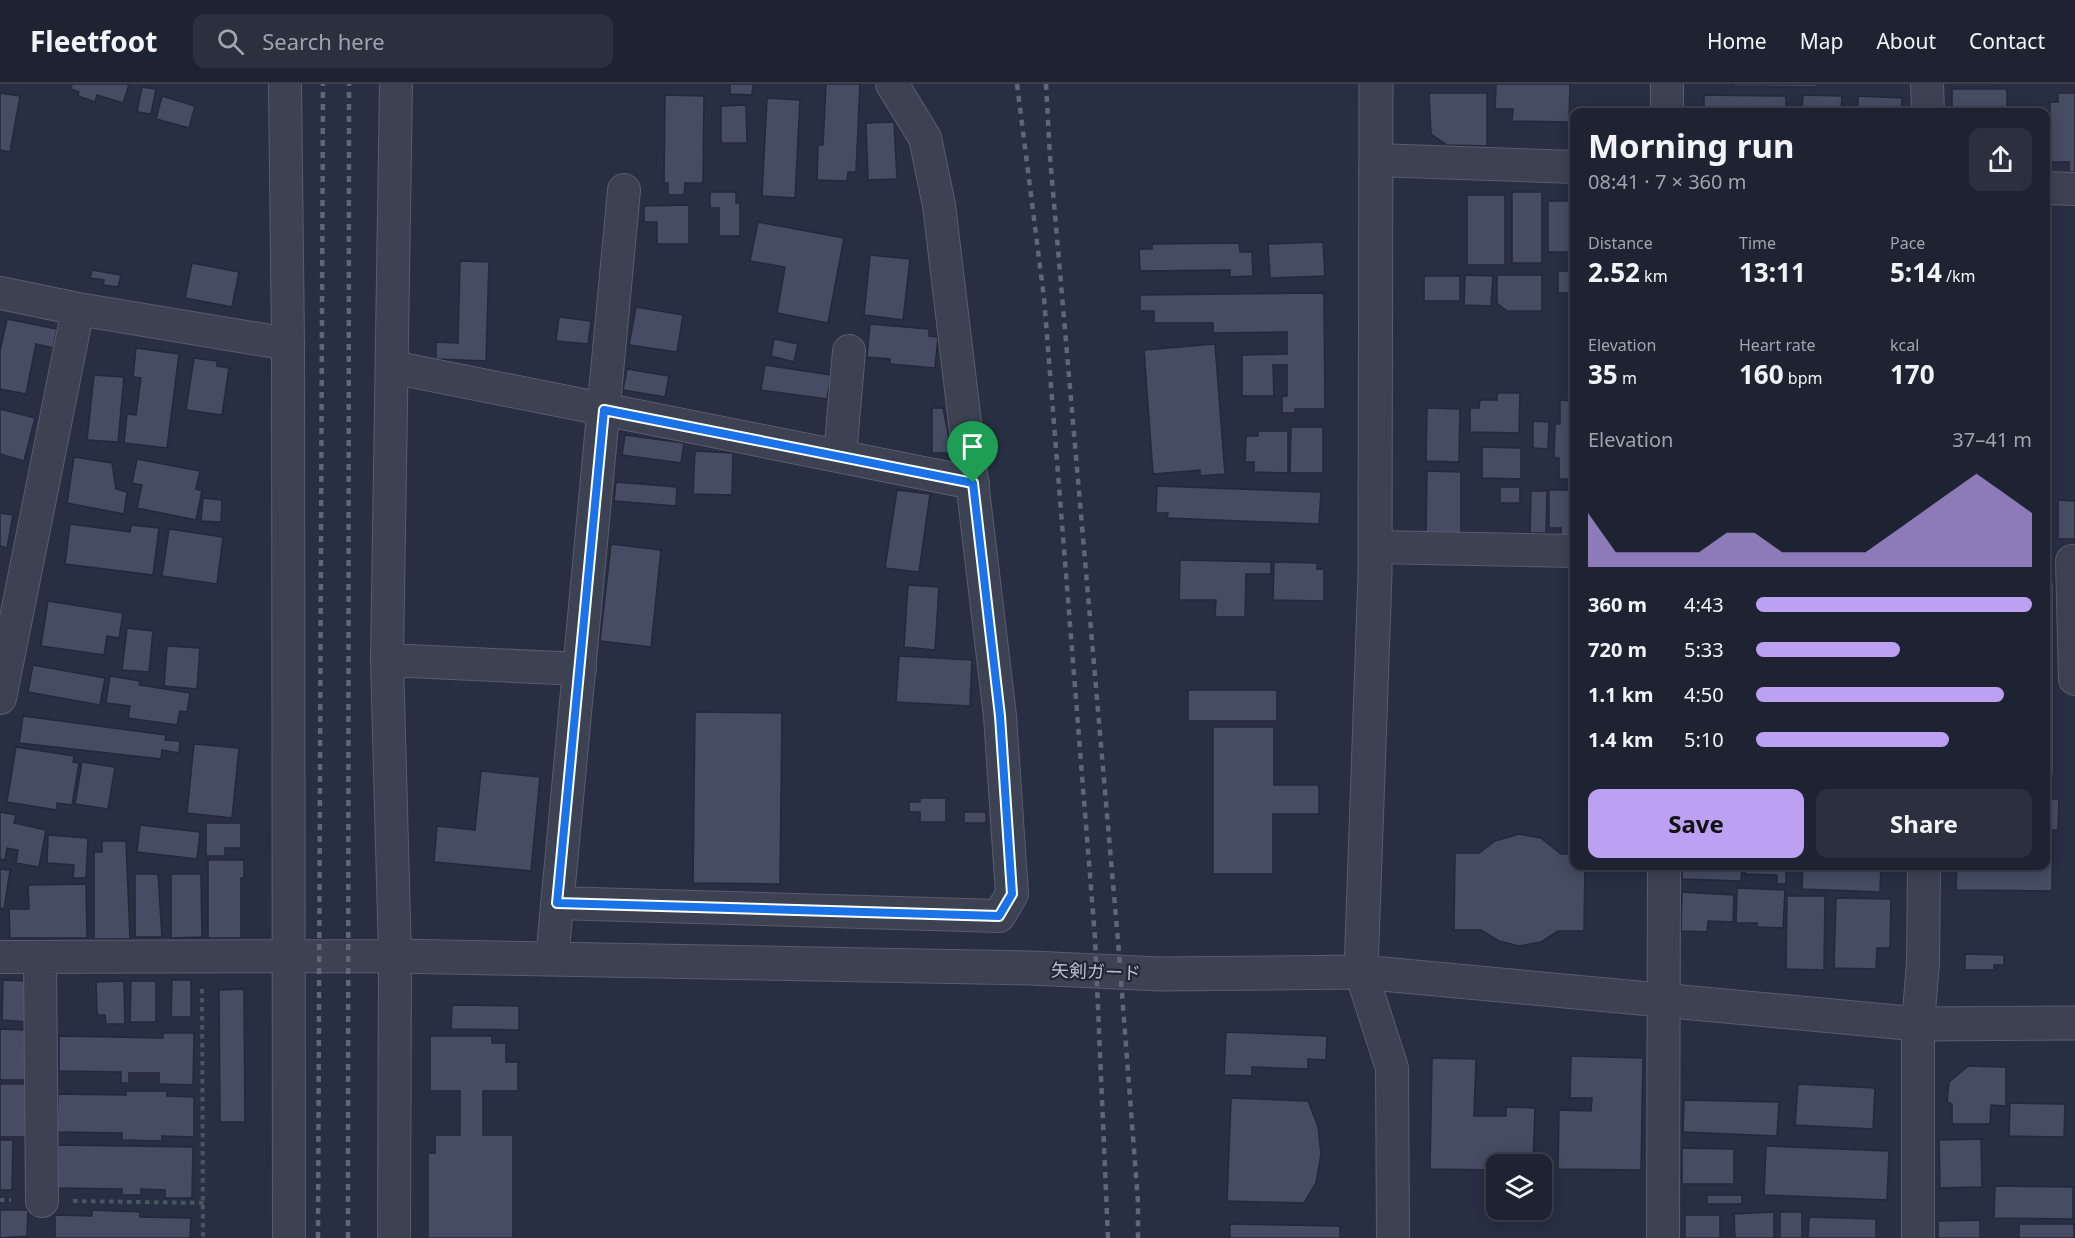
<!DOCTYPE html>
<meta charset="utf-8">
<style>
body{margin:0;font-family:"Noto Sans","Noto Sans JP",sans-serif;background:#2b2f3e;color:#f1f3f6;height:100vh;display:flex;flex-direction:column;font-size:22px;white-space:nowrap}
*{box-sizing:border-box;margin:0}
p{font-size:20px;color:#a1a4ac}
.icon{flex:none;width:33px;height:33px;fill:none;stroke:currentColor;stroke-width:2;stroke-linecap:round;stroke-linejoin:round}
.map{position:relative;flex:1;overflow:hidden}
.panel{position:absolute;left:1570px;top:24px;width:480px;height:762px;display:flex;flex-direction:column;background:#1e2332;border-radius:12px;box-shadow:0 3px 15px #0003,0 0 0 2px #3c404d}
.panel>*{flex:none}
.buttons{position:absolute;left:1486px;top:1070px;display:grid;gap:12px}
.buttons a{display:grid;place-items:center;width:66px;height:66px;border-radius:12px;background:#1e2332;box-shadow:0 3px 15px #0003,0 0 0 2px #3c404d;font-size:30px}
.pin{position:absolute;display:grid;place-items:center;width:51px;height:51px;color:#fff;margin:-62px -26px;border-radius:50% 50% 50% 0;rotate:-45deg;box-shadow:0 0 6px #0007}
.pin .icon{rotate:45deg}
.round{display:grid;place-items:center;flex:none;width:63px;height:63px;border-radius:12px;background:#2b2f3e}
.headline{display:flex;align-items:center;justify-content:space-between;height:102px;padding:0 18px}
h1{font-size:33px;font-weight:700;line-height:45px}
.figures{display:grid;grid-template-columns:repeat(3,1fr);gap:9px;height:102px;padding:6px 18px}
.figures div{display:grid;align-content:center}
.figures b{font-size:26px;font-weight:700}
.figures small{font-size:16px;font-weight:400}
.figures p{font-size:16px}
.chart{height:168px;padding:12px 18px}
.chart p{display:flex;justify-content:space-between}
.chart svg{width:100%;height:108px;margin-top:6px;fill:#bca0f2;opacity:.7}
.cta{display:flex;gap:12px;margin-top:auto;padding:12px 18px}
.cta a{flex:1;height:69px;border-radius:12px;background:#bca0f2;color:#111;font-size:24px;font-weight:700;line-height:69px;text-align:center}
.cta a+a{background:#2b2f3e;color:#f1f3f6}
ul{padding:0 18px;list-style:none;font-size:20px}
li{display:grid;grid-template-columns:96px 72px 1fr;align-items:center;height:45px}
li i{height:15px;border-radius:8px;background:#bca0f2}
header{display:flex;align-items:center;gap:36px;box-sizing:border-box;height:84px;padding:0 30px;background:#1e2332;border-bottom:2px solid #3c404d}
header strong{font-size:28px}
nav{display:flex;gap:33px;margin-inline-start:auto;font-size:21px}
.search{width:420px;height:54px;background:#2b2f3e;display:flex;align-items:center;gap:15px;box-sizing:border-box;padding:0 21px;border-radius:12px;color:#a1a4ac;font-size:22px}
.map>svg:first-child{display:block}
</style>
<header>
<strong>Fleetfoot</strong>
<div class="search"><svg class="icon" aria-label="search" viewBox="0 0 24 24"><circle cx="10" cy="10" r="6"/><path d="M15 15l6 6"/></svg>Search here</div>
<nav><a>Home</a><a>Map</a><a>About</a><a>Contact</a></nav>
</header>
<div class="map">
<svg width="2075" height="1154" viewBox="0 0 2075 1154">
<rect width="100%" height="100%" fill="#282f43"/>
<path fill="#454c63" stroke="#23293a" stroke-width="1.5" d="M72,0H126L129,1L123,19L97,11L95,18L78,12L79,8L71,5Z
M730,0H753L752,11L730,10Z
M826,0H860L856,88H848L847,97L817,96L818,61H823Z
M1496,0H1570L1569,38L1512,37L1513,25H1495Z
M1733,0H1817V3L1733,2Z
M1951,0H1994V2H1951Z
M142,3L156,5L151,30L137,28Z
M1952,5H2007V28H1952Z
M0,9L20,12L10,68L0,66Z
M1429,9H1487V62L1447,61L1431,50Z
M2058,9H2075V88H2069V78H2050V18H2058Z
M665,11L704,12L703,99H685L684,111H668V99H664Z
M1704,11L1786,12V28H1704Z
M1803,11L1842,12L1841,28H1802Z
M162,12L195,22L189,44L156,35Z
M1858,12L1902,14L1901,28H1858Z
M767,14L800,16L795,114L762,112Z
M746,21L747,59H721V22Z
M894,38L897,95L868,96L866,39Z
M710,108H736V119H740V152H719V124H710Z
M1512,108H1542V179H1512Z
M1467,111H1505V181H1467Z
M1548,117H1572V168H1548Z
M689,121V160H657V138H644V122Z
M758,138L844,154L828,239L777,229L785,183L750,177Z
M1323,158L1325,192L1270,194L1268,160Z
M1239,159L1240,168H1252L1253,192L1230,193V186L1140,187L1139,165H1152V160Z
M870,171L910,175L903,236L864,231Z
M460,177L489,178L486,277L436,275V258L458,259Z
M192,179L239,188L232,223L185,214Z
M92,186L121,191L118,203L103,201L104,196L90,194Z
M1558,187H1575V209H1558Z
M1465,191L1493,192L1491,222L1464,221Z
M1497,191H1542V227H1507L1497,219Z
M1424,192H1460V217H1424Z
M1324,209L1325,325H1295V329H1282V312H1287V281H1273L1274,312H1242V271L1287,270V248L1213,249V239H1154V227H1140V211Z
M636,223L683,231L677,268L629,261Z
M559,233L591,237L588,260L556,257Z
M7,235L57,245L53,264L36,260L26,310L0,305V267Z
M870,240L929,245V252L938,253L935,284L890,280V275L867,273Z
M774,255L798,260L794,278L771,272Z
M1215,260L1225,390L1200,392V386L1153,390L1144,266Z
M136,264L179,270L167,364L124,359L127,330L136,331L141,294L133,293Z
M194,274L217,277V282L229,284L222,331L186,326Z
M765,281L831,291L827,315L761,306Z
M627,285L669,292L665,313L623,306Z
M94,291L124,293L118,358L87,356Z
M1497,309H1520L1519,349L1470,348V324H1479L1480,316H1497Z
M1560,316L1575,317V395H1559V374H1554L1555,340H1560Z
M932,324H943L952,369H932Z
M1427,324L1460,325L1459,378L1426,377Z
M0,325L35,334L24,377L0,370Z
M1533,337L1549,338L1548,365L1533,364Z
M1291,343H1323V389H1290Z
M1258,347H1288V389L1254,388V378H1245L1246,352H1258Z
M625,351L684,359L681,379L622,371Z
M1482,363L1521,364V395L1482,394Z
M695,367L733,369L732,411L693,410Z
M74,373L112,379L116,405L127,408L124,430L67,419Z
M137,375L200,387L196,405L202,407L196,436L137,424L142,401L132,399Z
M1427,387L1461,388V449L1426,448Z
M616,398L677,403L676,422L614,417Z
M1157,402L1321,408L1319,440L1167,434L1168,429H1156Z
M1500,403H1520V419H1500Z
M897,406L930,410L919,488L885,484Z
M1549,406H1575V452L1561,451V444H1549Z
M1531,407H1547L1546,449H1530Z
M203,414L222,416L221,438L201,437Z
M2058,416L2075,417V455H2058Z
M2046,418H2050V460H2046Z
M0,429L13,431L7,464L0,462Z
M70,440L130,448L131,441L159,444L153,491L65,480Z
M169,445L223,453L217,500L162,492Z
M611,460L661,466L651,563L600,557Z
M1180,476L1271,478V490H1246L1245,533H1215L1216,516H1179Z
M1274,478L1317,479V485H1324V517L1273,516Z
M2046,498H2054V692H2046Z
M908,501L939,503L935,566L904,563Z
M48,517L123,529L119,554L107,552L104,571L41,562Z
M127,544L153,547L149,588L122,586Z
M167,562L200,564L197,605L164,602Z
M899,572L972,576L970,622L896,618Z
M33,581L105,594L100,621L28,608Z
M110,592L140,597L139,601L190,609L187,628L180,627L177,641L128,634L130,622L106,619Z
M1188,606H1277V637H1188Z
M695,628L782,629L780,800L693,799Z
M23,632L166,651L165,656L180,657L179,669L162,666L161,675L19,659Z
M1213,643H1274V701H1319V730H1273V790H1213Z
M194,660L239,664L232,734L187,729Z
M16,663L74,672L73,678L79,679L72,721L57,719V726L7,718Z
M82,678L115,683L108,725L75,720Z
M481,687L540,693L531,787L434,778L437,742L475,746Z
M920,714H946V738H920V728H909V718H920Z
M2046,715H2059L2058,746H2053L2052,807L1956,806L1957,782H2046Z
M0,728L16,731L14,739L46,746L39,783L16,779L18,766L7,764L5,776L0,775Z
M964,728H986V739H964Z
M206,739H241V764H225V772H206Z
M140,741L200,748L197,775L137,768Z
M1519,750L1541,754L1561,770H1575V782H1585L1584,847H1558L1541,858L1519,862L1499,857L1481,846H1454L1455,769H1479L1495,757Z
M48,751L88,754L86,794H73L74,781L47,779Z
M102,757H126L130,855H94V768H102Z
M208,776H244V794H241V854H208Z
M1682,782H1742L1741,797L1682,795Z
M1746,782H1786V800H1777V791L1745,790Z
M1803,782H1881L1880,808L1802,805Z
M0,785L10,786L4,825L0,824Z
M135,790H158L162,853H135Z
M171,790H201L202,853L171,854Z
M86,800L87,854H10L9,825H29L28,801Z
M1737,804L1785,806L1783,844L1757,843V839H1736Z
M1682,808L1734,811L1733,838L1708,837L1707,848L1681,847Z
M1787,812H1825L1824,886L1786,885Z
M1836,814L1891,815L1890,864H1877L1876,885L1834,884Z
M1965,870L2004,871V881H1994V886H1965Z
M3,896L29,897L28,938L2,936Z
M172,896H191V933H171Z
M124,897L125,940H106L105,931H97L96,898Z
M131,897H156V938H130Z
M244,905L245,1038H220L219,906Z
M452,921L519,922V946L451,945Z
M0,945L29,946L28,996H0Z
M1226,948L1327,952L1326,976L1308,975V985L1252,983V992L1224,991Z
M163,949H194L193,1001L159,1000V989H129V999H121V988L59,987V952L163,954Z
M430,952H492V959H506V978H518V1007H483V1051H513V1154H428V1069H435V1051H460V1007H430Z
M1571,972L1643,974L1641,1086L1558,1085L1559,1026L1591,1027L1592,1014H1570Z
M1432,974L1476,975L1474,1032H1506V1023L1535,1024L1533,1080H1497V1086L1430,1085Z
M1968,982L2006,983V1022L1991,1021L1990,1040H1952V1020L1947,1018L1949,998Z
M0,1000H31V1053H0Z
M1798,1000L1875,1004L1873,1045L1795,1041Z
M126,1007H167V1012L194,1013V1053L162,1052V1057L122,1056V1049L57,1048L58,1010L126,1011Z
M1231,1014L1308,1017L1318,1042L1321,1070L1316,1099L1304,1119L1227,1117Z
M1684,1016L1779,1018L1777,1052L1683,1048Z
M2010,1019L2065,1020L2064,1053L2009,1052Z
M1981,1055L1982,1103L1940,1104L1939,1056Z
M0,1056H13L12,1106H0Z
M58,1061L193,1063L192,1114H165V1106L141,1105V1111H122V1105L57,1104Z
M1766,1062L1889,1067L1887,1116L1764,1111Z
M1682,1064L1734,1065V1100H1682Z
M1995,1102L2073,1103V1135L1994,1134Z
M1707,1111H1742V1120H1707Z
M0,1126H28L27,1152L0,1154Z
M92,1126L140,1128V1133L191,1134L190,1154H55V1131L92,1132Z
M1774,1128V1154H1735L1734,1130Z
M1780,1128H1802V1154H1780Z
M1685,1131H1720V1154H1685Z
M1809,1133L1876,1135V1154H1808Z
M1980,1136V1154H1938V1137Z
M1230,1140L1340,1142V1154H1230Z
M2019,1140H2074V1154H2019Z"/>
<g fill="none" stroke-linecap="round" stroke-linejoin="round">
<defs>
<path id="minor" d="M285,0L288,260L289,1154
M1927,0L1928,28
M1667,28V0
M1376,76L1575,83
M2046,104L2075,105
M0,209L78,225L288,260
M392,283L973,399
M840,372L849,267
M1375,463L1575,467
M2072,477L2075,595
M387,576L580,585
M0,614L78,225
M557,819L999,832L1012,810L1000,632L939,121L925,54L892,0
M0,873L395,872
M40,874L42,1117
M552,875L624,106
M1361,888L1392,984L1393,1154
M394,1154L395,872L387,576L396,0
M1663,1154L1664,782
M1918,1154V940L1923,879L1924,782"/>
<path id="tertiary" d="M395,872L1031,884L1160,890L1361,888L1918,940L2075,939
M1361,888L1375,491L1376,0"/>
</defs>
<use href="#minor" stroke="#585d6d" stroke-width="34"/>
<use href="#tertiary" stroke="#585d6d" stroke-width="35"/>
<path stroke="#46585e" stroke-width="4" stroke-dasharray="4.5 4.5" stroke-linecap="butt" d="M202,905L203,1154
M0,1116H11
M73,1117L204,1119"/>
<use href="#minor" stroke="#3d4253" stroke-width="32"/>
<use href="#tertiary" stroke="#3d4253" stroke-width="33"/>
<path stroke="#5f657a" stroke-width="4.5" stroke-dasharray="6 6" stroke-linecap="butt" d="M1017,0L1044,214L1095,854L1108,1154
M1046,0L1050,73L1118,857L1138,1118V1154
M318,1154L323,0
M348,1154L349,0"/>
</g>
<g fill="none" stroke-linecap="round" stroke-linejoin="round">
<defs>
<path id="route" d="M604,326L973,399L1000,632L1012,810L999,832L557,819Z"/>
</defs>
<use href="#route" stroke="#fff" stroke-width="12"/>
<use href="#route" stroke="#1a73e8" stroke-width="8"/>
</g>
<g text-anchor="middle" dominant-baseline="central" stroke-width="4.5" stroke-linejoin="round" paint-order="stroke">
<g font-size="18" fill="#babecc" stroke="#212738">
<text transform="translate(1096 887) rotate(2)">矢剣ガード</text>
</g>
</g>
</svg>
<div class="buttons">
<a><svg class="icon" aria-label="layers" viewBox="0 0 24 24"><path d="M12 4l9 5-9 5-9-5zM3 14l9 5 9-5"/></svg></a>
</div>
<div class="pin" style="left:973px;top:399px;background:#1e9e55"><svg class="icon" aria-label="arrive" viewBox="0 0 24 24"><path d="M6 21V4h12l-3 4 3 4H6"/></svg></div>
<section class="panel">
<div class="headline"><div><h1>Morning run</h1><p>08:41 · 7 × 360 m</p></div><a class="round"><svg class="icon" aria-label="share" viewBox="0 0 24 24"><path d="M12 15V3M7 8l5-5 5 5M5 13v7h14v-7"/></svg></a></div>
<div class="figures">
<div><p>Distance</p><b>2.52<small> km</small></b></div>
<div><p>Time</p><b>13:11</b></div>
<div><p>Pace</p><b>5:14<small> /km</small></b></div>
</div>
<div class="figures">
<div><p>Elevation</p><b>35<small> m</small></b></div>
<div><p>Heart rate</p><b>160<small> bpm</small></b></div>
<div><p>kcal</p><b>170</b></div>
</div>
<div class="chart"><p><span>Elevation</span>37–41 m</p>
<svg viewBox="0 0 160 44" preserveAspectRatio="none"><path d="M0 44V22L10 38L20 38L30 38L40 38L50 30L60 30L70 38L80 38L90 38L100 38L110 30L120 22L130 14L140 6L150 14L160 22V44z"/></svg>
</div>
<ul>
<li><b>360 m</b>4:43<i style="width:100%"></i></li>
<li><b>720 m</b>5:33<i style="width:52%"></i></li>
<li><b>1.1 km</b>4:50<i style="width:90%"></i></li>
<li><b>1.4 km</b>5:10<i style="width:70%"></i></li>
</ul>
<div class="cta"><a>Save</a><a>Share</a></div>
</section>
</div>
